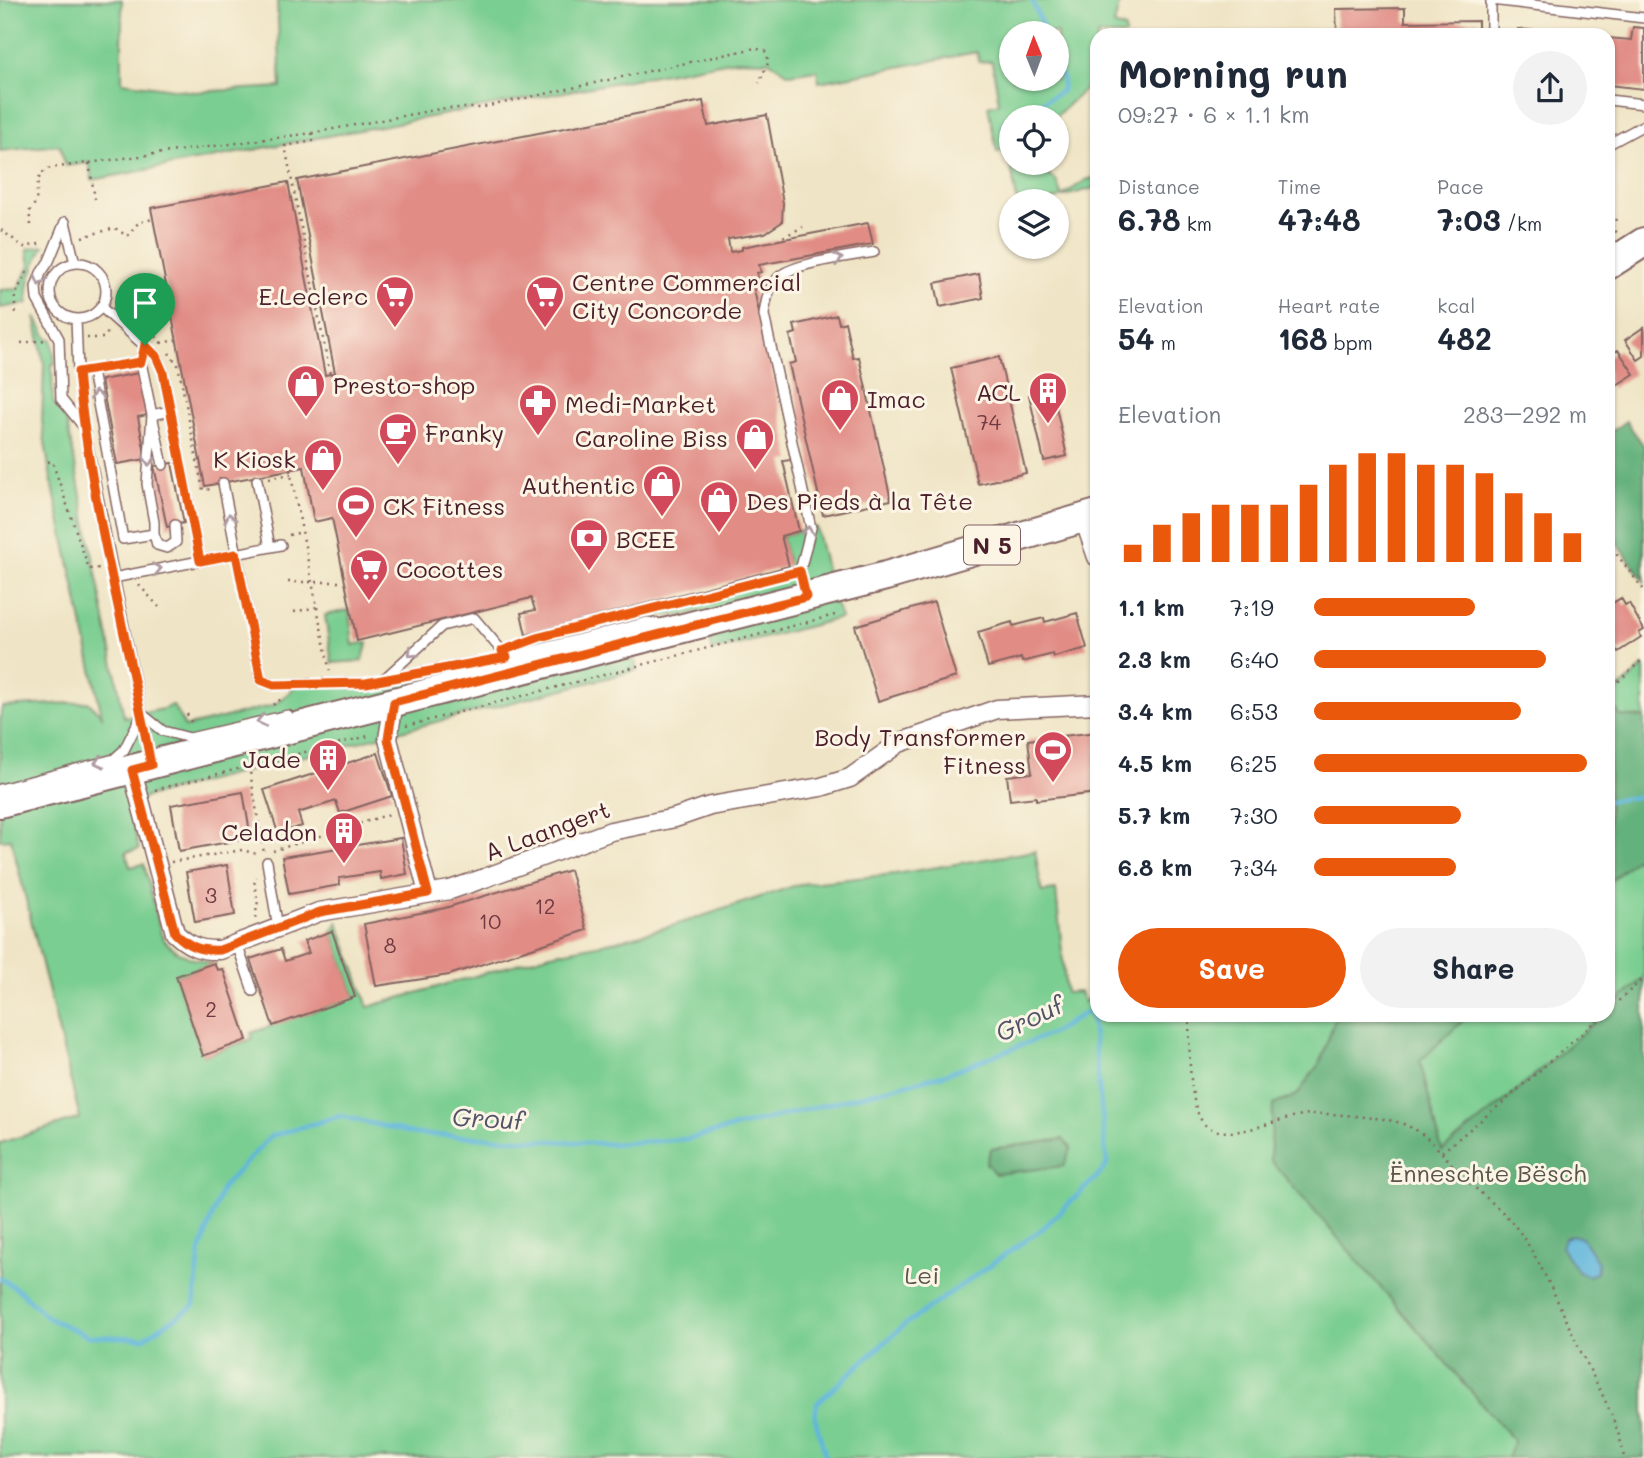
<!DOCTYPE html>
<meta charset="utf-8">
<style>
body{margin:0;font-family:Mali,sans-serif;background:#f2f2f3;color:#1f2937;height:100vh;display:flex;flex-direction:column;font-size:26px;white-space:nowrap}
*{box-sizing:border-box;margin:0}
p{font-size:23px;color:#747a83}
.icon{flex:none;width:38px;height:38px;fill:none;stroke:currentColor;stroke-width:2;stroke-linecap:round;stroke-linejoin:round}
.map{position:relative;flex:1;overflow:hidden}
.panel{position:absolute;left:1090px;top:28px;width:525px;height:994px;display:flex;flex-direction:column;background:#fff;border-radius:21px;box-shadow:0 2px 5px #0004}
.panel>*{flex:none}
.needle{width:46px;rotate:359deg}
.tools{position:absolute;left:999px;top:21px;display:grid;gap:14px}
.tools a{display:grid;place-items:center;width:70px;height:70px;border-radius:50%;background:#fff;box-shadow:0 2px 5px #0004;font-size:35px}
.pin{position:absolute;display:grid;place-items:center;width:60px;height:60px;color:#fff;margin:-72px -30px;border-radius:50% 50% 50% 0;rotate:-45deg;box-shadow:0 0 7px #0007}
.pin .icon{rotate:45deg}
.round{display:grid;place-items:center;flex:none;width:74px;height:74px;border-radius:37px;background:#f2f2f3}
.headline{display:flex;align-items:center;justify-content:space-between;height:119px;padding:0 28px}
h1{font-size:38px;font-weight:800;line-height:52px}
.figures{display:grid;grid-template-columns:repeat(3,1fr);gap:10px;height:119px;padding:7px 28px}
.figures div{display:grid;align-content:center}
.figures b{font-size:30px;font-weight:800}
.figures small{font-size:19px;font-weight:400}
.figures p{font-size:19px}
.chart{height:196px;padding:14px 28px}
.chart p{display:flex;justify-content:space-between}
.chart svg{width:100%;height:126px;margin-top:7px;stroke:#ea580c;stroke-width:6}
.primary-button{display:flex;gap:14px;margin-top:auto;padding:14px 28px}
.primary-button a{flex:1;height:80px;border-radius:42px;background:#ea580c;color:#fff;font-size:28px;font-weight:800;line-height:80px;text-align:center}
.primary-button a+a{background:#f2f2f3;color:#1f2937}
ul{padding:0 28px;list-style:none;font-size:23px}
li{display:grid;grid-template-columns:112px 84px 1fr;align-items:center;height:52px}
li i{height:18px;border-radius:9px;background:#ea580c}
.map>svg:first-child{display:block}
</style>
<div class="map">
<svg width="1644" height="1458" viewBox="0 0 1644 1458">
<rect width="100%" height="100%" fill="#fcf5e5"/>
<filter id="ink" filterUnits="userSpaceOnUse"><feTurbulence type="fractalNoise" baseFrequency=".0143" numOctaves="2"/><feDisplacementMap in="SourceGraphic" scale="14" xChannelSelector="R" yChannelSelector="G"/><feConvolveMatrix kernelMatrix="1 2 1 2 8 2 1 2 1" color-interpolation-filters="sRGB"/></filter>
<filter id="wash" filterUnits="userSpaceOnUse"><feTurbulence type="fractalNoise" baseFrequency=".00686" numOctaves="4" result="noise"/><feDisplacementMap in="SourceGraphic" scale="28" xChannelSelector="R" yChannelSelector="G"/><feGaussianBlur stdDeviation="1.57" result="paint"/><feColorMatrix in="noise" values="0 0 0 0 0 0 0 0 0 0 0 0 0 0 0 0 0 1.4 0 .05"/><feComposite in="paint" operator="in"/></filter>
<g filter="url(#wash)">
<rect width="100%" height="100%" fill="#efe4c5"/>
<path fill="#7ace91" stroke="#62765e" stroke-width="2" fill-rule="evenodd" d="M0,0H122V82L195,92L281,87L277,0H1120L1114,25L1125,29V35H1097V84L1085,89L1055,117H1012V163H1028L1056,180L1062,196L1086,180L1097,177V187L1048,201H1017L1008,150L997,152L988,106L999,103L992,61L979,62L977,52L819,82L817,70L789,74L769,61L736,60L92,180L89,163L65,166L60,145L0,151ZM1012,33H1057V79H1012Z
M44,246C34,265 26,281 28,303L0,308V290L18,289L30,265L27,249Z
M35,316L48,339H52L55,364H52L53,402L66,418L124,717L163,709L173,705L185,727L271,706L279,702L297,685L366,683L443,669L448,688L630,642L637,670L127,802L139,849L126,852L130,867L144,864L161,934L166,942L176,951L190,958L214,963L176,976L203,1056L252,1039L251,1033L355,997L332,931L338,922L368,1007L551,954L612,942L675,925L800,884L895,874L1035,851L1042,892L1056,890L1066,993L1080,992L1084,1002L1097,990V1015H1608V801L1644,796V1458H0V1143L80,1118L11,839L0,840V718L2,707L88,702L102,716L49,468L42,422L44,364Z
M816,527L831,590L841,618L713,651L702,611L687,615L656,616L653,608L787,574L789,566L781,536Z
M349,610L353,645L368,642L362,661L332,663L325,615Z
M1644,666V718L1620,716L1609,698Z"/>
<path fill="#63b17b" stroke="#566853" stroke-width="2" d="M1626,421L1644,446V581L1608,530V434Z
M1609,698L1620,716L1644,718V851L1608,884Z
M1644,978V1458H1507L1514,1441L1270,1160L1273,1105L1297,1095L1321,1061L1336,1015H1469L1420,1061L1442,1151L1508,1098L1603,1015H1608V1010Z
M1063,1139L1071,1148L1064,1166L995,1174L986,1163L991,1149Z"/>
<path fill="#5eb6db" stroke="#546a83" stroke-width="2" d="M1572,1235L1582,1238L1598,1263L1596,1273L1589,1276L1578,1272L1561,1247L1564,1238Z"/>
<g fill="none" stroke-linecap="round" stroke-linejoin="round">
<path stroke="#5eb6db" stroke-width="4.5" d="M1032,0L1045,33
M1016,117L1062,91L1063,79L1057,64
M1003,124L1012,120
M1608,801L1644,796
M0,1278L20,1291L48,1318L88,1336L144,1338L194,1306L200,1251L222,1188L271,1136L340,1116L416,1134L612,1144L688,1139L943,1075L1053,1033L1091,1009L1097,1003
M826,1458L815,1418L817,1403L903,1326L1042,1229L1101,1173L1107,1164L1091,1009"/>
</g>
<g id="blocks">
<path fill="#e18d86" d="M1405,8V22L1478,21V35H1337L1336,9Z
M1633,27L1644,28V89L1608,85V38L1631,40Z
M1518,29L1561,33V35H1517Z
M703,101L708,126L767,115L783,203L782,222L765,233L728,239L730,252L742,250V247L868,223L873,244L759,265L761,272L757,273L759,284L753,285L791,460L783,461L799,531L781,536L789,566L526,635L521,613L535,610L531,598L357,641L332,518L314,522L304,467L205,486L151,208L288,182L325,375L335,373L297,180Z
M979,274L983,298L940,307L935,283Z
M837,315L839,324L845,322L853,358L859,357L891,500L823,515L789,364L796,362L790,335L796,333L794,325Z
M1644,327V356L1638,360L1625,340Z
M1618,350L1634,374L1612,388L1608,382V356Z
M999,357L1026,473L978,484L951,368Z
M139,373L147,415L138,417L146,459L117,464L101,380Z
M1052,389L1067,456L1044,461L1029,395Z
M172,463L184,523L167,527L154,466Z
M1621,598L1625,605L1629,603L1644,630L1639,633L1641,637L1618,652L1615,648L1608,653V606Z
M934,602L956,677L878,701L855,626Z
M1077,613L1087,648L1054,657L1053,654L1022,662L1021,658L988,667L978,632L1012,622L1013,626L1044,618L1045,622Z
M1097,732V793L1036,800V797L1010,800L1007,776L1032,773L1028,740Z
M378,753L392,796L340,813L336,801L298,813L302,826L278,833L264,790Z
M243,792L251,838L179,851L171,805Z
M401,838L407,874L381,879L380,872L339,878L340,885L289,894L282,857Z
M227,865L235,915L195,922L186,872Z
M570,870L587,930L449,975L376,986L364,924L445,908Z
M332,931L355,997L273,1026L250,959L281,949L285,961L309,953L304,941Z
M214,963L217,970L223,969L247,1040L203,1056L176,976Z"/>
</g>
</g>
<g filter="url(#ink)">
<use href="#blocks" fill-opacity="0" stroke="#846461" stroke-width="2"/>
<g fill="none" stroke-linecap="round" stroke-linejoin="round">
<defs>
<path id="service" d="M1491,35V0L1644,18
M1608,100L1644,104
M1608,142L1609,144L1644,125
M65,222L49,261L41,273L36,287L37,299L59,339L61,399L83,426
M65,222L75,263
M50 291a28 28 0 1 1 56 0a28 28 0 1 1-56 0Z
M101,307L156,356L163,371L200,561
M76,319L78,372L84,427L151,762
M88,371L141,362
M92,371L123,539L154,534V522L147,484L152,415L141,362L145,345
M163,465L152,415L170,411
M257,480L270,547
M223,483L261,680L274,685L366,683L507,657L647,622L660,624
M154,534L157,545L167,548L176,542L175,525
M113,578L281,545
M805,592L800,571L811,528L764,315C766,301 768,286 780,276C795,263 852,256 874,252
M384,679L442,626L474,618L507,657
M142,714L163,731L190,738L288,715
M0,789L114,759L124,750L142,714
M267,862L278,928
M237,944L253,991"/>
<path id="minor" d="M1084,519L1097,557
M394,702L388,739L428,893
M132,770L175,933C189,946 200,951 220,950L319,912L450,890L482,879L611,831L675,818L710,806L821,787L850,778L899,743L997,709L1097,704"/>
<path id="primary" d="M1608,265L1644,242
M0,803L886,576L1097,514"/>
</defs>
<use href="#service" stroke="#846461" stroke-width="12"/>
<use href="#minor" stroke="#846461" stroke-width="21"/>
<use href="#primary" stroke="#846461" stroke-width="32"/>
<path stroke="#846461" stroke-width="2.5" stroke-dasharray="2 5" stroke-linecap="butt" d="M312,133L313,141L285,146L330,374
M89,163L95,199
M1616,219L1612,227L1618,234
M31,225L29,212L36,202L38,180L42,173L50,168L312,133L445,108H480L755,48L765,51L769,61L759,83
M1,230L24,247L44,243
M82,237L115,228L127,236L139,222L153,219
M777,240L803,227
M15,313V295L27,272
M125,314L127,311L155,335L163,345
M87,338H103L111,329
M21,343L45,340
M161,343L176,340
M169,353L178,365L203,490L211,489
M48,462L52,461L89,569L99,568
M290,470L330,673
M269,478L291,474
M289,535L302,532
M1608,543L1644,590
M288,582H344
M139,585L159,607
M646,610L788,574
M294,612L317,607
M1608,691L1644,658
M273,705L284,697
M187,714L192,724
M406,726L835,615L838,611
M249,766L264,853
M155,790L372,735
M273,851L390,814
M171,862L242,850L257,854
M255,918L258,901L254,884L257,877
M1608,1010L1644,978
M1189,1015C1190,1039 1186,1114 1208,1127C1235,1143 1281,1115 1311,1114C1331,1113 1354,1116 1374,1118C1420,1122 1431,1142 1460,1173C1475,1190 1495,1203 1510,1220C1540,1254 1564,1318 1585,1360C1600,1391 1619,1423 1624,1458
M1442,1152L1508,1098L1603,1015"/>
<use href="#service" stroke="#fff" stroke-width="9"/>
<use href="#minor" stroke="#fff" stroke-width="18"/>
<use href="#primary" stroke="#fff" stroke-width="28"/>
</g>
<defs><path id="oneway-chevron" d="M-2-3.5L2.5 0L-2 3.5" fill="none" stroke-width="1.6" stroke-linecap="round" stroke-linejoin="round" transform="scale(1.75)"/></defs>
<g stroke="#ae9aa0">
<use href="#oneway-chevron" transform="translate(838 259) rotate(-11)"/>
<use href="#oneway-chevron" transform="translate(40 281) rotate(105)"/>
<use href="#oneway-chevron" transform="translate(96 395) rotate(-100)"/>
<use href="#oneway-chevron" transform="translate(149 461) rotate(94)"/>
<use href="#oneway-chevron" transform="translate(230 518) rotate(-101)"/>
<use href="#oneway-chevron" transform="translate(808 531) rotate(-86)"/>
<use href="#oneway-chevron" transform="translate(157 569) rotate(-11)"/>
<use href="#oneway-chevron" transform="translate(412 653) rotate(138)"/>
<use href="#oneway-chevron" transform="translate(261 721) rotate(167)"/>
<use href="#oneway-chevron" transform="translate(99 762) rotate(166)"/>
</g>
</g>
<g fill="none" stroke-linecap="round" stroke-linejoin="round" filter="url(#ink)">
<defs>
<path id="route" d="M145,345L156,356L163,372L200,561L236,554L261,680L274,685L366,683L507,657L502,651L540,637L800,571L806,597L394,702L388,739L428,893L320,912L220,950C200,951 189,947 175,933L132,770L151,765C127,635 90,503 78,372L141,362Z"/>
</defs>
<use href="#route" stroke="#fff" stroke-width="14"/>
<use href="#route" stroke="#ea580c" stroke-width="9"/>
</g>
<defs>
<symbol id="supermarket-pin" viewBox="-11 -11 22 30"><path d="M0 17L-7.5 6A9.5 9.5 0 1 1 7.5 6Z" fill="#d1495b" stroke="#fcf5e5"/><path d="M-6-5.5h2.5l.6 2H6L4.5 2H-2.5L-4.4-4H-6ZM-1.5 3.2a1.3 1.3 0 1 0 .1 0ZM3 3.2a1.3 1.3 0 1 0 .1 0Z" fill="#fff"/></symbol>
<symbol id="shop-pin" viewBox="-11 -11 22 30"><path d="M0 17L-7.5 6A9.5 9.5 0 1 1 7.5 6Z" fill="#d1495b" stroke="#fcf5e5"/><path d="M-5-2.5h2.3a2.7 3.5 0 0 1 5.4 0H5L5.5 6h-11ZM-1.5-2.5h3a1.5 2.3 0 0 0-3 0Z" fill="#fff"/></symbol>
<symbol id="building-pin" viewBox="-11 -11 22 30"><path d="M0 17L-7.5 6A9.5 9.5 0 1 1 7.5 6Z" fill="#d1495b" stroke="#fcf5e5"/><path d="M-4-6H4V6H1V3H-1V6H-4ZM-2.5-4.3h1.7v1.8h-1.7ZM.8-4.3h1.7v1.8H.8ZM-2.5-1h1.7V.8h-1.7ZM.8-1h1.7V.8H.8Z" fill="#fff"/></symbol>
<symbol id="pharmacy-pin" viewBox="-11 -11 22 30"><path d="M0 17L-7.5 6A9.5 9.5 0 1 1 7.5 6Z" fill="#d1495b" stroke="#fcf5e5"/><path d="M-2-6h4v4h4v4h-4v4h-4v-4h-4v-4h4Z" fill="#fff"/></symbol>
<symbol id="cafe-pin" viewBox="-11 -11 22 30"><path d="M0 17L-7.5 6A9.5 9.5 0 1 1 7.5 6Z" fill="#d1495b" stroke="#fcf5e5"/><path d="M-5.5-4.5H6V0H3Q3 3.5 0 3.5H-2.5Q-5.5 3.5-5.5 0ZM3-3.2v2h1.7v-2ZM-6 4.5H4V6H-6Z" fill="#fff"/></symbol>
<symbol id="stadium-pin" viewBox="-11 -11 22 30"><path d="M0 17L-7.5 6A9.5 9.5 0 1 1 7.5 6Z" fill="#d1495b" stroke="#fcf5e5"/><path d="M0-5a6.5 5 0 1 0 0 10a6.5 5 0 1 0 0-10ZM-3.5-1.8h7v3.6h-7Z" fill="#fff"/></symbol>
<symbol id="bank-pin" viewBox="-11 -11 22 30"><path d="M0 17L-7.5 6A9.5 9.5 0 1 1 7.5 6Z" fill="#d1495b" stroke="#fcf5e5"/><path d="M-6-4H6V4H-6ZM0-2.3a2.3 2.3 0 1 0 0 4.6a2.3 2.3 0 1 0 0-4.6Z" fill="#fff"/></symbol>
</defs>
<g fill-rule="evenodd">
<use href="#supermarket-pin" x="373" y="273" width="44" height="60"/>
<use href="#supermarket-pin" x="523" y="273" width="44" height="60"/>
<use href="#shop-pin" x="284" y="362" width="44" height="60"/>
<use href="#building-pin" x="1026" y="369" width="44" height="60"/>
<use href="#shop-pin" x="818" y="376" width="44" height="60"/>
<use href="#pharmacy-pin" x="516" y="381" width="44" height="60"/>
<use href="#cafe-pin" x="376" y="410" width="44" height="60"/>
<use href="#shop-pin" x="733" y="415" width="44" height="60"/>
<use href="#shop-pin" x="301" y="436" width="44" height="60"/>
<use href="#shop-pin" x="640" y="462" width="44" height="60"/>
<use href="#shop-pin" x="697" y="478" width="44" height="60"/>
<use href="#stadium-pin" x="334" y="483" width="44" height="60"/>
<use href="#bank-pin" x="567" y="516" width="44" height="60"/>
<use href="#supermarket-pin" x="347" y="546" width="44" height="60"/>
<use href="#stadium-pin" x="1031" y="728" width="44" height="60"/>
<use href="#building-pin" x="306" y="736" width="44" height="60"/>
<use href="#building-pin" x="322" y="809" width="44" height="60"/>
</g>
<g text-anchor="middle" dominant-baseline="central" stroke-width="6" stroke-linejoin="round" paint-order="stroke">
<g font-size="21" fill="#703a42">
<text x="989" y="421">74</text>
<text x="211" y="894">3</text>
<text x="545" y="905">12</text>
<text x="490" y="920">10</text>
<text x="390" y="944">8</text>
<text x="211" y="1008">2</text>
</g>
<rect fill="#fcf5e5" stroke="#7f5f63" stroke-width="2" x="964" y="525.5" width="56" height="39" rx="5"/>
<g font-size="23" font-weight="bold" fill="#4a1f2b">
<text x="992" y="545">N 5</text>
</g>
<g font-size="24" fill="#4a1f2b" stroke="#fcf5e5" text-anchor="start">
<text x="572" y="281">Centre Commercial<tspan x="572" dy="28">City Concorde</tspan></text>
<text x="368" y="295" text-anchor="end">E.Leclerc</text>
<text x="333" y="384">Presto-shop</text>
<text x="1021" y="391" text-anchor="end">ACL</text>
<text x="867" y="398">Imac</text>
<text x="565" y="403">Medi-Market</text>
<text x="425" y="432">Franky</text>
<text x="728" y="437" text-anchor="end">Caroline Biss</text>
<text x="296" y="458" text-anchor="end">K Kiosk</text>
<text x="635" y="484" text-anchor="end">Authentic</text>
<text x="746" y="500">Des Pieds à la Tête</text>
<text x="383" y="505">CK Fitness</text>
<text x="616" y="538">BCEE</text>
<text x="396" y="568">Cocottes</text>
<text x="1026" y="736" text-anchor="end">Body Transformer<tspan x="1026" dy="28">Fitness</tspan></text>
<text x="301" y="758" text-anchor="end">Jade</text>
<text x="317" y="831" text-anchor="end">Celadon</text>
</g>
<g font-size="24" fill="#4a1f2b" stroke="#fcf5e5">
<text transform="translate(547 830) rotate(-20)">A Laangert</text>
</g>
<g font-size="24" fill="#58544a" stroke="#fcf5e5">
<text x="1488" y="1172">Ënneschte Bësch</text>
<text x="922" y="1274">Lei</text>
</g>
<g font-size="26" font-style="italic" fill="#515469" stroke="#fcf5e5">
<text transform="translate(1029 1018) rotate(-26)">Grouf</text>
<text transform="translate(488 1118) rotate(3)">Grouf</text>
</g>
</g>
</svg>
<div class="tools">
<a><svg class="needle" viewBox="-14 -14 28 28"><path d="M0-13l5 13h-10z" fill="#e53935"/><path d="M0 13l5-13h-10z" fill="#747a83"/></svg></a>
<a><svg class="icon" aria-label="locate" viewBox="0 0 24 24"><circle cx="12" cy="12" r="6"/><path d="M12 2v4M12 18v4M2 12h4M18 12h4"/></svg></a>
<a><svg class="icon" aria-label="layers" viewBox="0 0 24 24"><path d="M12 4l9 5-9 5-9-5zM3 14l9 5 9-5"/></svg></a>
</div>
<div class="pin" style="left:145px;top:345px;background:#1e9e55"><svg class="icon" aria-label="arrive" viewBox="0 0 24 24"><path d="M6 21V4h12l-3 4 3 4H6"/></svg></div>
<section class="panel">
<div class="headline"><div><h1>Morning run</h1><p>09:27 · 6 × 1.1 km</p></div><a class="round"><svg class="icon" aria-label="share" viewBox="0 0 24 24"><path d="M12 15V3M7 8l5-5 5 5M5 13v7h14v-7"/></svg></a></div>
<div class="figures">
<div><p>Distance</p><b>6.78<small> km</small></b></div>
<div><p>Time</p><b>47:48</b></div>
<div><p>Pace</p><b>7:03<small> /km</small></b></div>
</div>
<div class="figures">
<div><p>Elevation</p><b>54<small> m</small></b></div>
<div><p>Heart rate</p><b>168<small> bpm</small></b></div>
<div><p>kcal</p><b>482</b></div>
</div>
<div class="chart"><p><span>Elevation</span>283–292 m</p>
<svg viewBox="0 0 160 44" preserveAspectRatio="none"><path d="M5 44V38M15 44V31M25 44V27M35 44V24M45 44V24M55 44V24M65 44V17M75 44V10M85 44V6M95 44V6M105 44V10M115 44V10M125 44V13M135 44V20M145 44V27M155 44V34"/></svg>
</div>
<ul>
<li><b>1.1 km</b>7:19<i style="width:59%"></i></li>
<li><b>2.3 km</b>6:40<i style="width:85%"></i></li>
<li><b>3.4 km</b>6:53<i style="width:76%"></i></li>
<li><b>4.5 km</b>6:25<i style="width:100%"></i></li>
<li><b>5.7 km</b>7:30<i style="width:54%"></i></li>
<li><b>6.8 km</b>7:34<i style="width:52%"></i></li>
</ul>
<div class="primary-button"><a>Save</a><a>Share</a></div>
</section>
</div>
